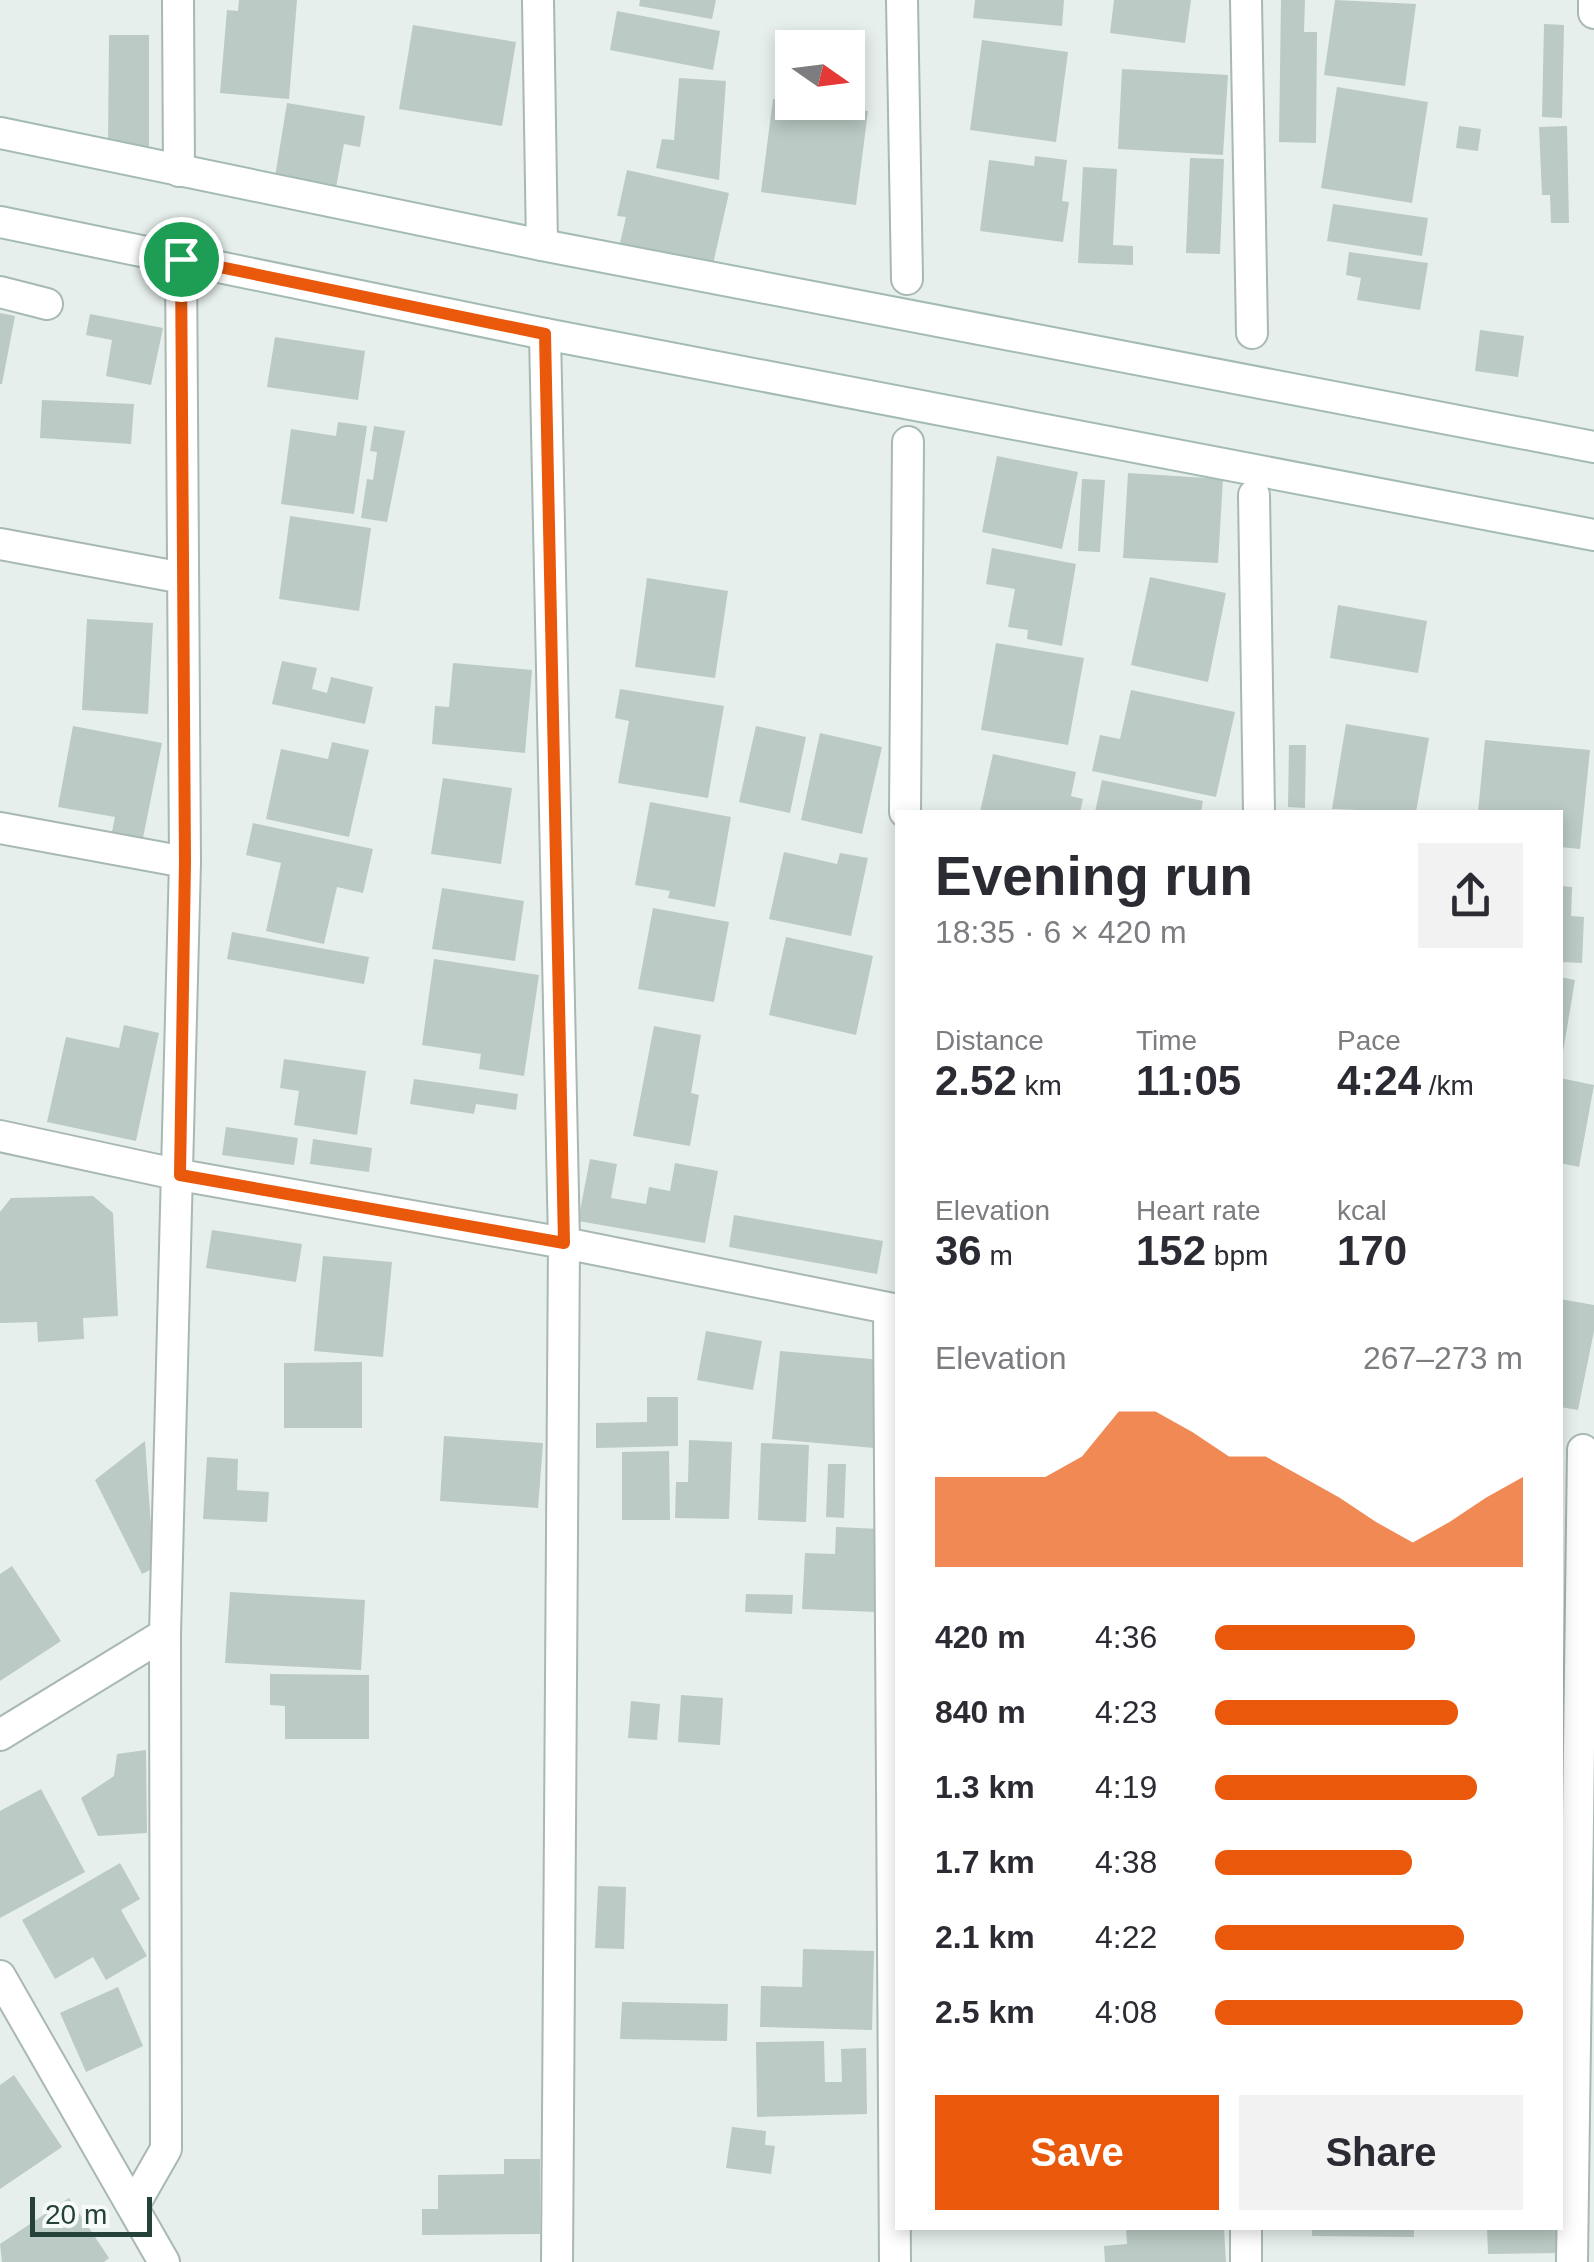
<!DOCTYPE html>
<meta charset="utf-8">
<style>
body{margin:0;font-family:Arial,sans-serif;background:#f2f2f3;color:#2b2b33;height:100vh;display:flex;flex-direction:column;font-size:38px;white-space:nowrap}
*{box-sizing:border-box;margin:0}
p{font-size:32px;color:#7c7c81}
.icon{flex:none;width:55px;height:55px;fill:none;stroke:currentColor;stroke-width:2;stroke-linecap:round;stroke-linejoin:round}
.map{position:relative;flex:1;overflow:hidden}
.drawer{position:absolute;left:895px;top:810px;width:668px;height:1420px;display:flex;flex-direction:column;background:#fff;border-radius:0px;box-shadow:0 5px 15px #0003}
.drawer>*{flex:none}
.needle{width:65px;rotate:104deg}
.controls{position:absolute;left:775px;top:30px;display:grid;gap:20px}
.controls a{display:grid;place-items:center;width:90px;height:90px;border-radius:0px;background:#fff;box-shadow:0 5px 15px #0003;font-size:50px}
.scale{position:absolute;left:30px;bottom:25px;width:122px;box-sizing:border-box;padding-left:10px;border:5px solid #24423a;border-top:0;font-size:28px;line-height:35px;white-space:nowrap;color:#24423a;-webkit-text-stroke:8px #f7fbf9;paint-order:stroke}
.pin{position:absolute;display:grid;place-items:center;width:85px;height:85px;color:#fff;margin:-42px;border:5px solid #fff;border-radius:50%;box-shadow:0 2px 10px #0007}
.round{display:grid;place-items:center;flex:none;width:105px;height:105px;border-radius:0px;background:#f2f2f3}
.overview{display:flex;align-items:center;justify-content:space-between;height:170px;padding:0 40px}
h1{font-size:55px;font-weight:700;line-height:75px}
.figures{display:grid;grid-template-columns:repeat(3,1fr);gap:15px;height:170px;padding:10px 40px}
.figures div{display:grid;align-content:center}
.figures b{font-size:42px;font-weight:700}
.figures small{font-size:28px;font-weight:400}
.figures p{font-size:28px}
.chart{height:280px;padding:20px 40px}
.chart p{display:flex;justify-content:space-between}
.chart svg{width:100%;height:180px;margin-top:10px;fill:#ea580c;opacity:.7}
.primary-button{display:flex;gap:20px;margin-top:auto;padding:20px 40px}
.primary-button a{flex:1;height:115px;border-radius:0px;background:#ea580c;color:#fff;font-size:40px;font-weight:700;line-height:115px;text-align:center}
.primary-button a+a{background:#f2f2f3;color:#2b2b33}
ul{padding:0 40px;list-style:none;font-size:32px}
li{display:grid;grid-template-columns:160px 120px 1fr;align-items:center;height:75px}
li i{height:25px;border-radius:12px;background:#ea580c}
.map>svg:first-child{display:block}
</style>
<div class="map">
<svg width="1594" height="2262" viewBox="0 0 1594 2262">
<rect width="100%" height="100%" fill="#e6efeb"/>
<path fill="#bbcac4" d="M239,0H297L289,99L220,93L227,10L238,11Z
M640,0H716L712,19L639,6Z
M975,0H1064L1062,26L973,18Z
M1114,0H1191L1185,43L1110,33Z
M1281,0H1305L1304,32H1317L1316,143L1279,142Z
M1335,0L1416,4L1405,86L1324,75Z
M617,11L720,31L713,70L610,50Z
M1544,24L1564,25L1562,118L1542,117Z
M413,25L516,42L502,126L399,109Z
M109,35H149V147H108Z
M982,40L1068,52L1056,142L970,130Z
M1122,69L1228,75L1223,155L1118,149Z
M679,78L726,81L719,180L656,168L662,139L674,140Z
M1337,87L1428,102L1412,203L1321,188Z
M773,99L868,111L856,205L761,192Z
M287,103L365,116L360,147L344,144L335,193L274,183Z
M1459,126L1481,129L1478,151L1456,148Z
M1567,126L1569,223H1551L1550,195H1542L1539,127Z
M1035,156L1067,160L1062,201L1069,202L1063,242L980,231L989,160L1034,166Z
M1190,158L1224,159L1220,254L1186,253Z
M1083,167L1117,169L1113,245L1133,246V265L1078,263Z
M627,170L729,193L711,273L618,252L626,217L617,216Z
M1333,204L1428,218L1422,256L1327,241Z
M1349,252L1428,263L1420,310L1357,300L1361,278L1346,275Z
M0,313L15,316L2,384H0Z
M90,314L163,328L151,385L106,376L112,340L86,335Z
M1480,330L1524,336L1518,377L1475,371Z
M275,337L365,351L358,400L267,387Z
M42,400L134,404L131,444L40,438Z
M338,422L367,426L354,514L281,504L291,429L336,436Z
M374,426L405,431L387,522L361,518L367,479L373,480L377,452L370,451Z
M997,456L1078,472L1062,549L982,532Z
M1128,473L1223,479L1218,563L1123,558Z
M1082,479L1105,480L1100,552L1078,551Z
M290,516L371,528L359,611L279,599Z
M992,548L1076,564L1062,646L1027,639L1028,630L1008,627L1015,589L986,584Z
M1150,577L1226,593L1208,682L1131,665Z
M647,578L728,591L715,678L635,667Z
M1338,605L1427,621L1418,673L1330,658Z
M87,619L153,623L148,714L82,710Z
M996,643L1084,658L1068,745L981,730Z
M282,661L317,668L312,689L327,693L331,677L373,687L365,724L272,704Z
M453,663L532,670L525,753L432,744L435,706L449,707Z
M620,689L724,706L708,798L618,783L629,721L615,718Z
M1131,690L1235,712L1216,797L1092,771L1100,735L1120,739Z
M1346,724L1429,738L1416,812L1332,809Z
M73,726L162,743L142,843L111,837L115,817L58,807Z
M756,726L806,737L790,813L739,802Z
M820,733L882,747L862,834L801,820Z
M1485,740L1590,750L1580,849L1560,847V812H1478Z
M332,742L369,750L349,837L266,819L281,749L328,759Z
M1289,745H1306L1305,808L1288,807Z
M993,754L1076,772L1071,796L1083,799L1080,812H980Z
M443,778L512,788L501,864L431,854Z
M1102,780L1203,801L1201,812H1095Z
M650,802L731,817L715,907L668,898L670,891L635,885Z
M253,823L373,849L363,893L337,887L324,944L266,931L281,863L246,855Z
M784,852L837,864L840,853L868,858L851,936L769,919Z
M1560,886L1572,887L1571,916L1584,917L1582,963L1560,962Z
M442,888L524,901L515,961L432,949Z
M653,908L729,922L714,1002L638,989Z
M232,932L369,957L364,984L227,959Z
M786,937L873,956L856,1035L769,1015Z
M434,959L539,975L524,1076L479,1069L481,1054L422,1045Z
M1560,977L1575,980L1562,1058L1560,1057Z
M124,1025L159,1033L136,1141L47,1122L66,1037L119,1048Z
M654,1026L701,1035L691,1093L699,1095L690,1146L633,1136Z
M284,1059L366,1071L357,1135L294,1125L299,1091L280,1088Z
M1560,1078L1594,1085L1579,1167L1560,1163Z
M414,1079L518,1094L516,1110L476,1104L474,1114L410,1104Z
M226,1127L298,1138L294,1165L222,1155Z
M313,1139L372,1148L369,1172L310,1164Z
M590,1159L617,1164L611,1198L646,1204L649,1187L670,1191L675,1163L718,1171L705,1243L578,1221Z
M93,1196L113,1213L118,1316L83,1318L84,1339L38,1342L37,1322L0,1323V1212L11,1198Z
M734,1215L883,1241L877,1274L729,1247Z
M212,1230L302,1244L296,1282L206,1268Z
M323,1256L392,1262L383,1357L314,1351Z
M1560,1299L1594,1305V1331L1578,1410L1560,1407Z
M706,1331L762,1341L753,1390L697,1380Z
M780,1351L883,1360L875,1448L772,1439Z
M362,1362V1428H284V1363Z
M647,1397H678V1446L596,1448V1423L647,1422Z
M444,1436L543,1443L538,1508L440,1501Z
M689,1440L732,1442L729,1519L675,1518L676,1482H688Z
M145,1441L154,1568L142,1574L95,1480Z
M761,1443L809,1445L806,1522L758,1520Z
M669,1451L670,1520H622V1452Z
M207,1457L238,1459L237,1490L269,1492L267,1522L203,1519Z
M828,1464H846L844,1518L826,1517Z
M836,1527L879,1529L876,1612L802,1609L805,1553L835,1554Z
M12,1566L61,1641L0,1681V1574Z
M230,1592L365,1600L361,1670L225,1663Z
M746,1594L793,1595L792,1614L745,1612Z
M270,1674L369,1675V1739H285V1706L270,1705Z
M681,1695L723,1698L720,1745L678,1742Z
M631,1701L660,1704L657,1740L628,1738Z
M146,1750L147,1833L98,1836L81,1798L114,1776L117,1754Z
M41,1789L85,1872L0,1918V1811Z
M120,1863L140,1899L121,1910L147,1956L106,1980L93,1957L55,1979L22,1920Z
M598,1886L626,1887L624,1949L595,1948Z
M803,1949L874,1951L872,2030L760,2027L761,1986L802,1987Z
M118,1987L143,2046L86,2072L60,2013Z
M622,2002L728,2004L727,2041L620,2039Z
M824,2041L825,2082H842L841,2049L866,2048L867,2114L757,2117L756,2042Z
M14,2075L62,2147L0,2189V2085Z
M732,2127L766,2131L765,2145L775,2146L771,2174L726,2168Z
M504,2159H540V2234L422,2235V2209H438V2175L504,2174Z
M69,2198L109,2258L104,2262H2L0,2244Z
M1126,2228H1224L1226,2262H1105L1104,2246L1127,2244Z
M1312,2228H1414V2237L1312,2236Z
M1487,2228H1562V2253L1488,2254Z"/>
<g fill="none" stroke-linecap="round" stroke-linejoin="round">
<defs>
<path id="minor" d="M178,0L179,171
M538,0L542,245
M902,0L907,279
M1246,0L1252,333
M1594,0V13
M0,292L47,304
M545,334L564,1243L557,2262
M1254,495L1259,812
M0,544L183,578
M905,812L908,442
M0,828L185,862
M0,1136L180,1175L564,1243L898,1310
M889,1309L895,2262
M0,1735L165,1634L185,862L181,259
M0,1976L164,2262
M134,2205L166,2149L165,1634
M1246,2262V2228
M1572,2262L1583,1450"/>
<path id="secondary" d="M0,133L542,245L1594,447
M0,222L545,334L1594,535"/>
</defs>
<use href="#minor" stroke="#a8b8b2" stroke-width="34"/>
<use href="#secondary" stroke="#a4bbb3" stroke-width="34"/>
<use href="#minor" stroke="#fff" stroke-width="30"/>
<use href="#secondary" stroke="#fff" stroke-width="30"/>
</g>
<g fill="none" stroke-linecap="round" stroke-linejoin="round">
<defs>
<path id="route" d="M181,259L545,334L564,1243L180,1175L185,862Z"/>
</defs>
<use href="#route" stroke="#fff" stroke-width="20"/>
<use href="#route" stroke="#ea580c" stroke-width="12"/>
</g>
</svg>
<div class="controls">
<a><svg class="needle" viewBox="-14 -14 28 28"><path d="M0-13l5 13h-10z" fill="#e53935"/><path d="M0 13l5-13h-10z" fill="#7c7c81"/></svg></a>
</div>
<div class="scale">20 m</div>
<div class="pin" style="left:181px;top:259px;background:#1e9e55"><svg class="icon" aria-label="arrive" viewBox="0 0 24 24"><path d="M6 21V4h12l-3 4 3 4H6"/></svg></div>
<section class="drawer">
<div class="overview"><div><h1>Evening run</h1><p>18:35 · 6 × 420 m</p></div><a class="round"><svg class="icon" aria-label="share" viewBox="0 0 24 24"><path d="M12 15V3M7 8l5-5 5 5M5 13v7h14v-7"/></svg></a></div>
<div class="figures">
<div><p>Distance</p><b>2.52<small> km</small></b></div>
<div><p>Time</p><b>11:05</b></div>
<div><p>Pace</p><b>4:24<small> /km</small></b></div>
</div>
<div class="figures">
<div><p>Elevation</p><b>36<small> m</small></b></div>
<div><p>Heart rate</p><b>152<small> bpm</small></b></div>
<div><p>kcal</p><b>170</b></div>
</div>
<div class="chart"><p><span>Elevation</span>267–273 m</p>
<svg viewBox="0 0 160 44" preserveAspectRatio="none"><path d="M0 44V22L10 22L20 22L30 22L40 17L50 6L60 6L70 11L80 17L90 17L100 22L110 27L120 33L130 38L140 33L150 27L160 22V44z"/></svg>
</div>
<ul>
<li><b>420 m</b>4:36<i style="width:65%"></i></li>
<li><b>840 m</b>4:23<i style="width:79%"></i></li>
<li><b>1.3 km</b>4:19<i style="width:85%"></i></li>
<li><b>1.7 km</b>4:38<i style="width:64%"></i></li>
<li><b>2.1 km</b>4:22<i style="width:81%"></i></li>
<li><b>2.5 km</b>4:08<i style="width:100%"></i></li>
</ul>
<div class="primary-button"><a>Save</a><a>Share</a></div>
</section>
</div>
